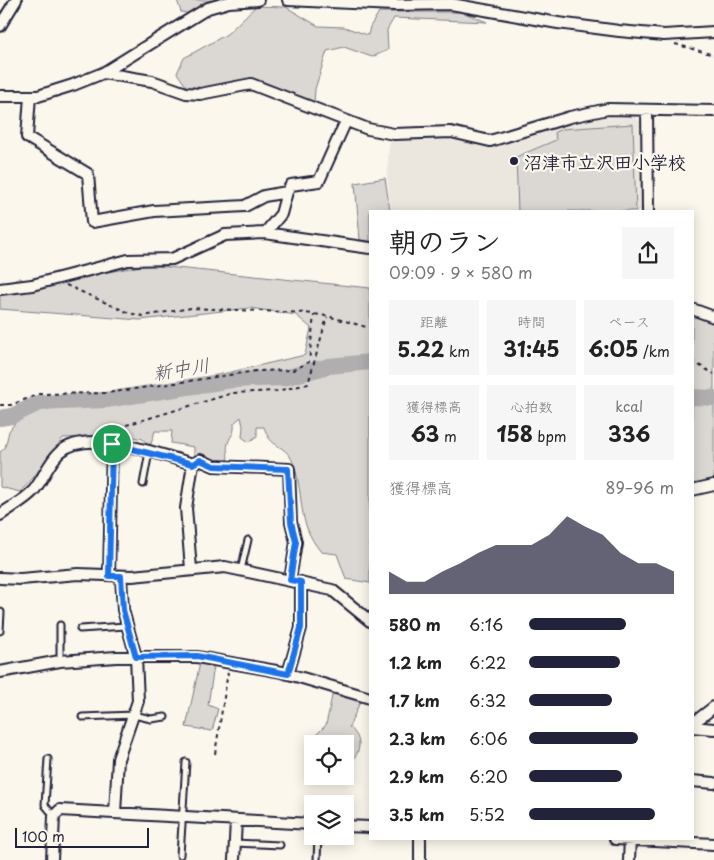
<!DOCTYPE html>
<html lang="ja">
<meta charset="utf-8">
<style>
body{margin:0;font-family:"Playpen Sans","Klee One",sans-serif;background:#f6f6f6;color:#222;height:100vh;display:flex;flex-direction:column;font-size:19px;white-space:nowrap}
*{box-sizing:border-box;margin:0}
p{font-size:16px;color:#767676}
.icon{flex:none;width:28px;height:28px;fill:none;stroke:currentColor;stroke-width:2;stroke-linecap:round;stroke-linejoin:round}
.map{position:relative;flex:1;overflow:hidden}
.details{position:absolute;left:369px;top:210px;width:325px;height:630px;display:flex;flex-direction:column;background:#fff;border-radius:0px;box-shadow:0 2px 12px #0003}
.details>*{flex:none}
.fabs{position:absolute;left:304px;top:735px;display:grid;gap:10px}
.fabs a{display:grid;place-items:center;width:50px;height:50px;border-radius:0px;background:#fff;box-shadow:0 2px 12px #0003;font-size:25px}
.scale{position:absolute;left:15px;bottom:12px;width:134px;box-sizing:border-box;padding-left:5px;border:2px solid #22223b;border-top:0;font-size:14px;line-height:18px;white-space:nowrap;color:#22223b;-webkit-text-stroke:4px #fbf7ec;paint-order:stroke}
.pin{position:absolute;display:grid;place-items:center;width:42px;height:42px;color:#fff;margin:-21px;border:2px solid #fff;border-radius:50%;box-shadow:0 1px 5px #0007}
.round{display:grid;place-items:center;flex:none;width:52px;height:52px;border-radius:0px;background:#f6f6f6}
.headline{display:flex;align-items:center;justify-content:space-between;height:85px;padding:0 20px}
h1{font-size:28px;font-weight:700;line-height:38px}
.figures{display:grid;grid-template-columns:repeat(3,1fr);gap:8px;height:85px;padding:5px 20px}
.figures div{display:grid;align-content:center;border-radius:0px;background:#f6f6f6;text-align:center}
.figures b{font-size:21px;font-weight:700}
.figures small{font-size:14px;font-weight:400}
.figures p{font-size:14px}
.chart{height:140px;padding:10px 20px}
.chart p{display:flex;justify-content:space-between}
.chart svg{width:100%;height:90px;margin-top:5px;fill:#22223b;opacity:.7}
ul{padding:0 20px;list-style:none;font-size:16px}
li{display:grid;grid-template-columns:80px 60px 1fr;align-items:center;height:38px}
li i{height:12px;border-radius:6px;background:#22223b}
.map>svg:first-child{display:block}
</style>
<div class="map">
<svg width="714" height="860" viewBox="0 0 714 860">
<rect width="100%" height="100%" fill="#fbf7ec"/>
<filter id="ink" filterUnits="userSpaceOnUse"><feTurbulence type="fractalNoise" baseFrequency=".02" numOctaves="2"/><feDisplacementMap in="SourceGraphic" scale="10" xChannelSelector="R" yChannelSelector="G"/><feConvolveMatrix kernelMatrix="1 2 1 2 8 2 1 2 1" color-interpolation-filters="sRGB"/></filter>
<g filter="url(#ink)">
<path fill="#ebe7df" d="M634,116L640,121L642,211H391L387,177L389,145L392,139L441,138L492,144L581,119Z"/>
<path fill="#dbd8d3" stroke="#7e7d87" d="M177,0H220L193,14L181,12Z
M256,6L286,7L318,26L344,27L368,35L370,27L379,12H462L487,22L394,18L387,30L388,50L372,57L344,47L327,51L315,89L314,103L290,93L249,84L203,93L188,89L177,73L184,58L227,34Z
M633,124L636,211H518L516,157L556,140L555,132L562,129Z
M385,178L390,211H370V241L360,240L355,183Z
M148,265L370,288V583L346,579L337,554L321,552C296,521 305,499 294,465C288,447 276,448 269,438C267,435 265,430 264,427H257V436L249,442L242,437L243,426L241,417L234,423C235,435 231,434 228,443C225,453 232,456 223,467L194,456V447L171,443L172,431H155L151,444L147,445L143,439C117,433 90,437 63,438L33,478L20,492L0,487V452L5,448L9,431L23,412L36,402L63,396L161,388L305,355L311,328L296,315L250,308L140,320L0,309V286L20,278L32,285Z
M692,313L714,320V481L692,488Z
M200,663L214,666L208,705L218,709L212,731L186,727Z
M333,691L361,700L349,727C365,740 360,754 347,767H345V744H315L316,735L326,725Z"/>
<g fill="none" stroke-linecap="round" stroke-linejoin="round">
<path stroke="#b1aeb0" stroke-width="16" d="M692,397L714,398
M0,418L12,416L39,403L106,400L232,380L284,378L329,366L370,362"/>
<defs>
<path id="service" d="M143,484L149,452
M241,570L248,540
M80,629L126,626
M0,631L1,612
M60,661V625
M82,717L134,715L151,719L165,717
M48,759L45,805L54,816
M234,843L280,845
M180,855L186,762
M317,860L318,836"/>
<path id="minor" d="M288,0L394,5L451,4L558,23L619,31L664,35L714,32
M0,26L16,0
M103,73L152,81L186,93L200,94L251,84L368,129L394,134L451,132L490,141L570,117L608,109L714,111
M0,96H38L73,85L103,73L208,8L229,2L258,0
M30,96L27,137L88,174L92,222L154,211L245,206L264,196L287,192
M647,110L648,211
M265,233L281,214L287,192L291,185L319,181L346,121
M0,289L32,285L128,260L172,259L225,235L265,233L370,248
M692,309L714,317
M692,490L714,485
M0,515C11,507 25,500 34,490C44,478 48,463 60,452C89,427 160,455 193,464L200,460L214,466L289,469L291,522L296,542L290,580
M191,569L186,508L193,464
M109,575L112,444
M0,578L21,579L78,574L132,576L225,567L332,590L370,621
M0,672L60,661L116,657H197L282,672L370,698
M288,674L301,628V582
M692,724L714,707
M692,727L714,729
M692,781L714,783
M115,813L118,759L138,701L136,657L123,610L121,577
M345,826L370,827
M615,839L714,844
M52,860L54,816L60,810L312,824
M234,860L236,820
M420,860V839
M629,860L630,839"/>
</defs>
<use href="#service" stroke="#22223b" stroke-width="9"/>
<use href="#minor" stroke="#22223b" stroke-width="14"/>
<path stroke="#22223b" stroke-width="2" stroke-dasharray="4 4" stroke-linecap="butt" d="M675,44L714,55
M66,285L129,313L143,316L191,308L306,313L327,316L370,328
M692,361L714,374
M0,405H11L39,394L107,393L256,371L293,370L309,362L314,315
M103,432L233,393L277,391L308,384L327,317
M215,754L228,672"/>
<use href="#service" stroke="#fbf7ec" stroke-width="5"/>
<use href="#minor" stroke="#fbf7ec" stroke-width="10"/>
</g>
</g>
<g fill="none" stroke-linecap="round" stroke-linejoin="round" filter="url(#ink)">
<defs>
<path id="route" d="M112,444L193,464L200,460L214,466L288,469L291,522L296,542L290,580L301,582V628L288,674L197,656L136,657L123,610L121,576H109Z"/>
</defs>
<use href="#route" stroke="#fff" stroke-width="10"/>
<use href="#route" stroke="#1a73e8" stroke-width="6"/>
</g>
<circle fill="#22223b" stroke="#fbf7ec" stroke-width="2" cx="514" cy="161" r="5"/>
<g text-anchor="middle" dominant-baseline="central" stroke-width="4.5" stroke-linejoin="round" paint-order="stroke">
<g font-size="18" font-weight="bold" fill="#22223b" stroke="#fbf7ec" text-anchor="start">
<text x="524" y="161">沼津市立沢田小学校</text>
</g>
<g font-size="19" font-style="italic" fill="#545364" stroke="#fbf7ec">
<text transform="translate(181 368) rotate(-9)">新中川</text>
</g>
</g>
</svg>
<div class="fabs">
<a><svg class="icon" aria-label="locate" viewBox="0 0 24 24"><circle cx="12" cy="12" r="6"/><path d="M12 2v4M12 18v4M2 12h4M18 12h4"/></svg></a>
<a><svg class="icon" aria-label="layers" viewBox="0 0 24 24"><path d="M12 4l9 5-9 5-9-5zM3 14l9 5 9-5"/></svg></a>
</div>
<div class="scale">100 m</div>
<div class="pin" style="left:112px;top:444px;background:#1e9e55"><svg class="icon" aria-label="arrive" viewBox="0 0 24 24"><path d="M6 21V4h12l-3 4 3 4H6"/></svg></div>
<section class="details">
<div class="headline"><div><h1>朝のラン</h1><p>09:09 · 9 × 580 m</p></div><a class="round"><svg class="icon" aria-label="share" viewBox="0 0 24 24"><path d="M12 15V3M7 8l5-5 5 5M5 13v7h14v-7"/></svg></a></div>
<div class="figures">
<div><p>距離</p><b>5.22<small> km</small></b></div>
<div><p>時間</p><b>31:45</b></div>
<div><p>ペース</p><b>6:05<small> /km</small></b></div>
</div>
<div class="figures">
<div><p>獲得標高</p><b>63<small> m</small></b></div>
<div><p>心拍数</p><b>158<small> bpm</small></b></div>
<div><p>kcal</p><b>336</b></div>
</div>
<div class="chart"><p><span>獲得標高</span>89–96 m</p>
<svg viewBox="0 0 160 44" preserveAspectRatio="none"><path d="M0 44V33L10 38L20 38L30 33L40 29L50 24L60 20L70 20L80 20L90 15L100 6L110 11L120 15L130 24L140 29L150 29L160 33V44z"/></svg>
</div>
<ul>
<li><b>580 m</b>6:16<i style="width:67%"></i></li>
<li><b>1.2 km</b>6:22<i style="width:63%"></i></li>
<li><b>1.7 km</b>6:32<i style="width:57%"></i></li>
<li><b>2.3 km</b>6:06<i style="width:75%"></i></li>
<li><b>2.9 km</b>6:20<i style="width:64%"></i></li>
<li><b>3.5 km</b>5:52<i style="width:87%"></i></li>
</ul>
</section>
</div>
